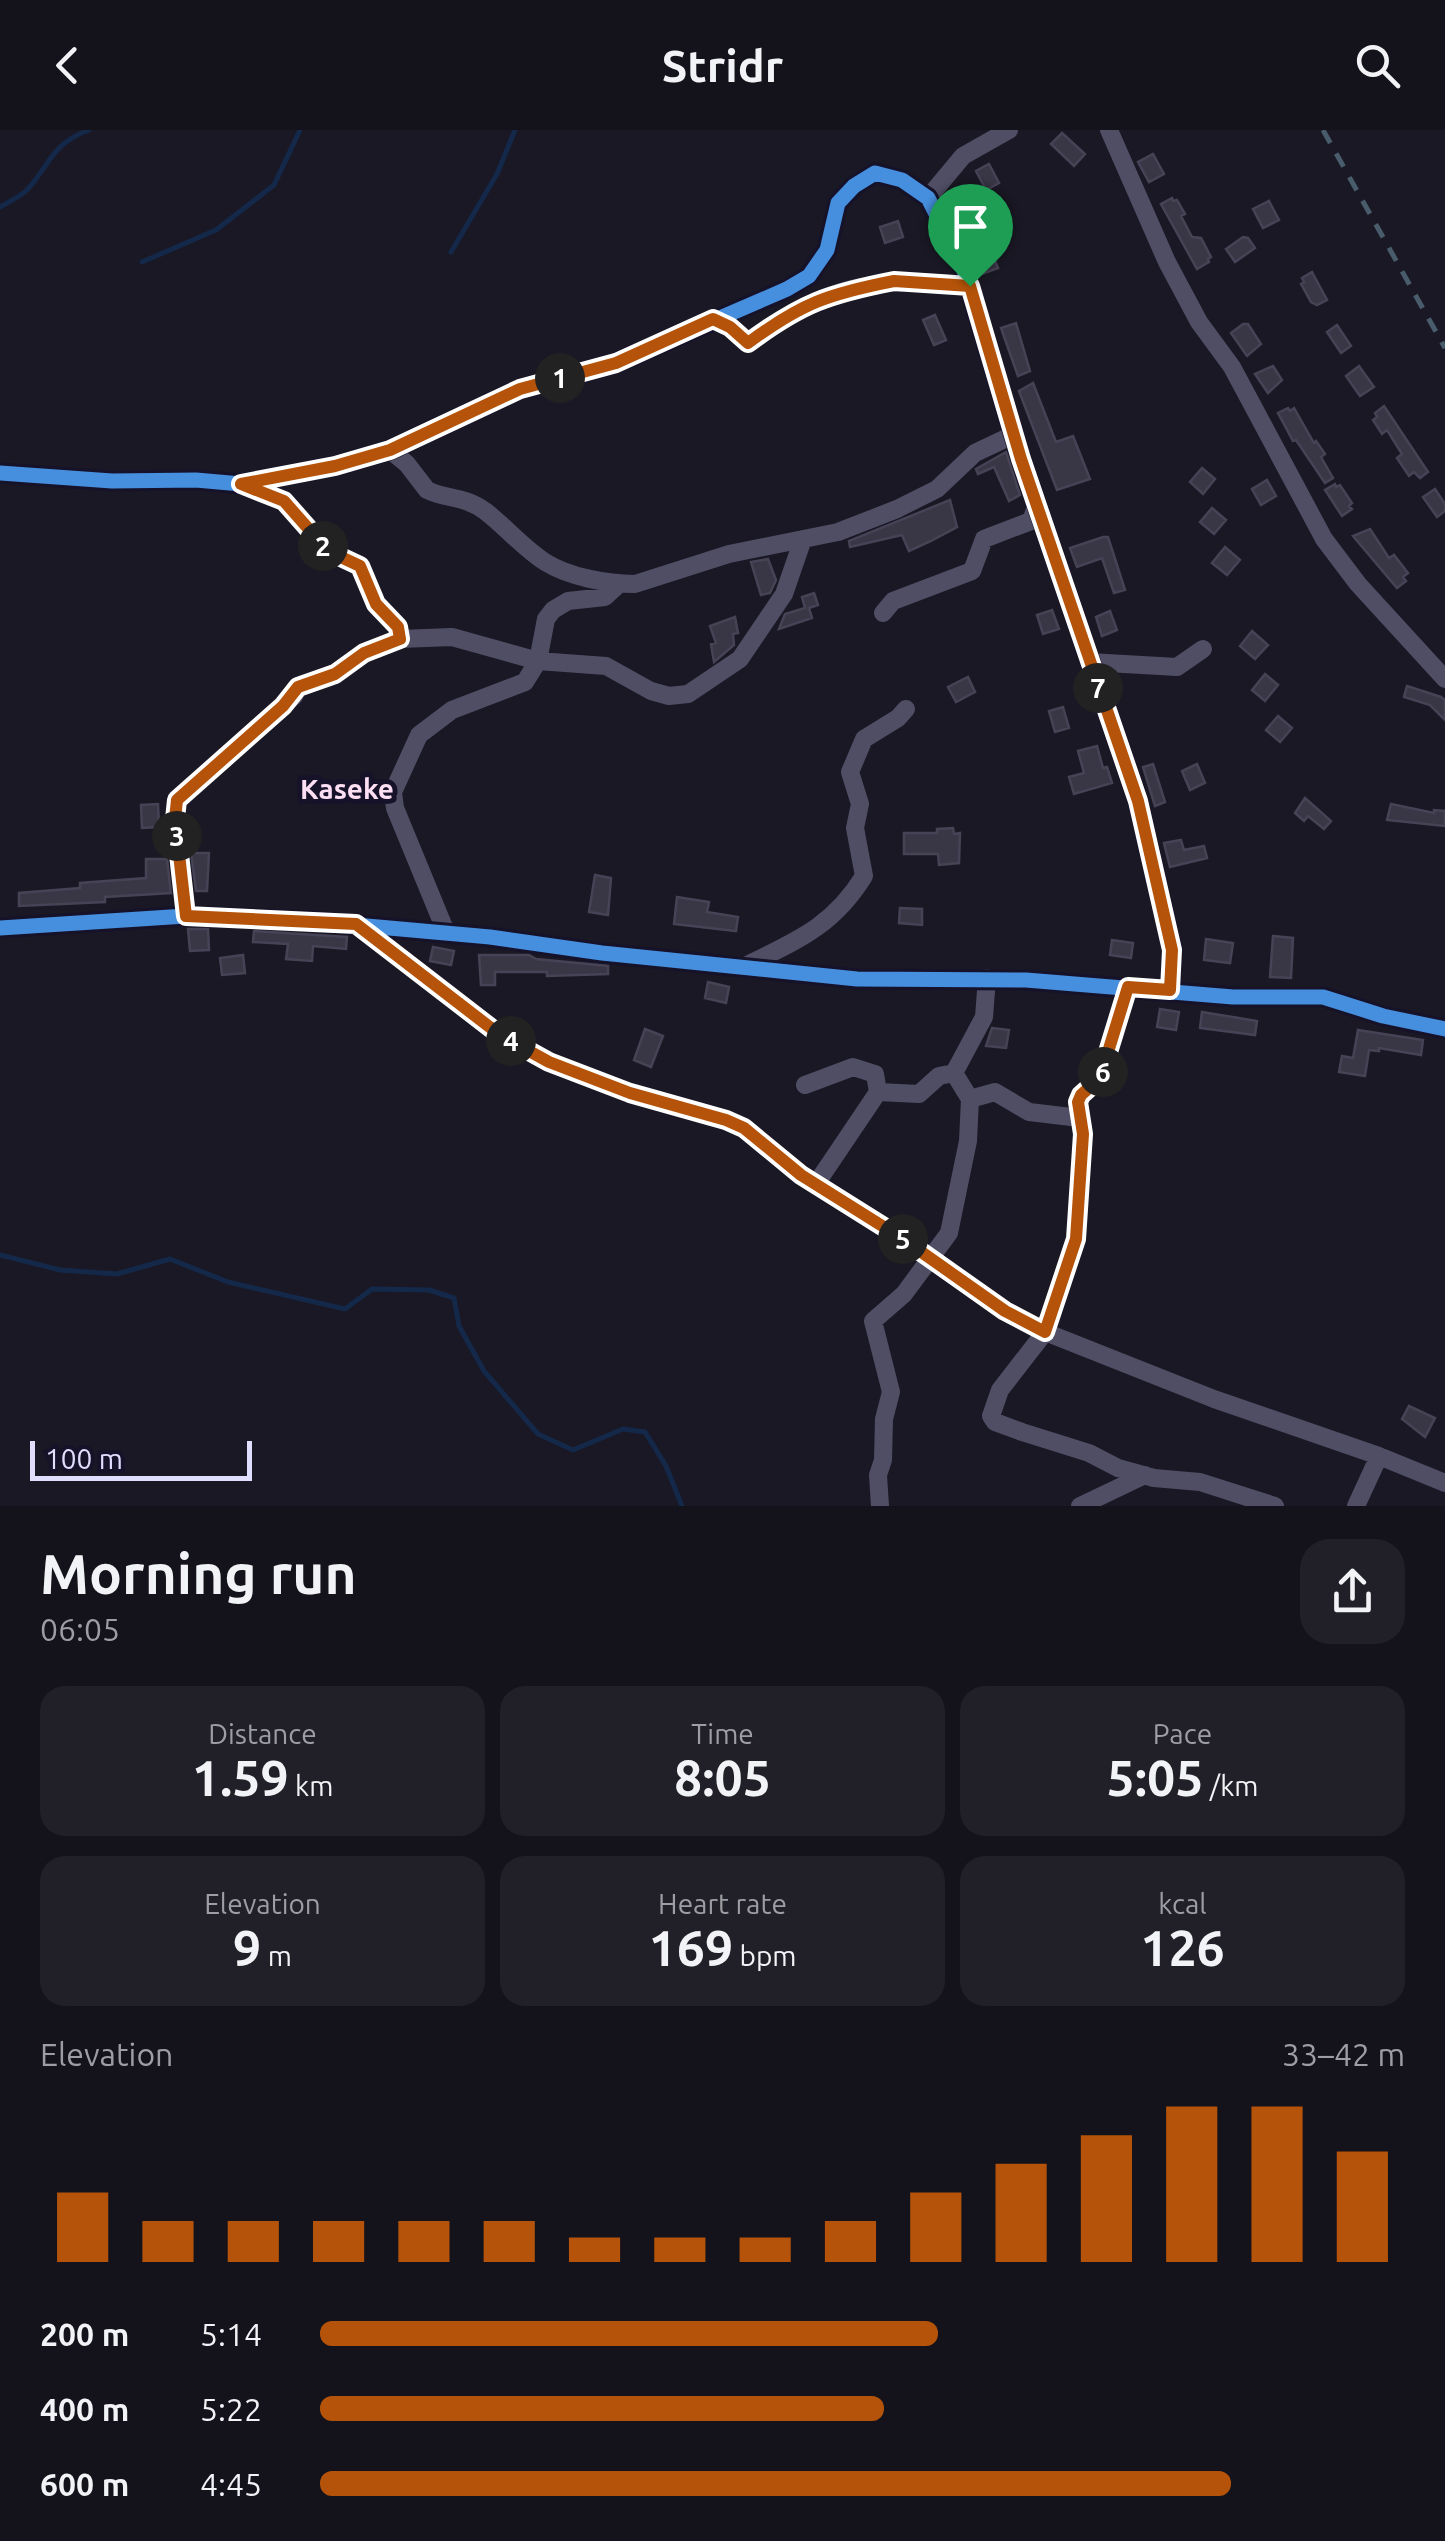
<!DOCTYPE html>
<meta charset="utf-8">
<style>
body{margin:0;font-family:Ubuntu,sans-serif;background:#212028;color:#f1f3f6;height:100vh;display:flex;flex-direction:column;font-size:38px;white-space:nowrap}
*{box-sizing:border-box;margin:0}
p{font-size:32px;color:#9d9ea3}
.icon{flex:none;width:55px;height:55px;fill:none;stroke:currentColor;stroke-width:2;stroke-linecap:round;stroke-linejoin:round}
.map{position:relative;height:1376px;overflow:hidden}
.drawer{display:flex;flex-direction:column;background:#14121b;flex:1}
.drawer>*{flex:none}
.scale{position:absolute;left:30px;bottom:25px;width:222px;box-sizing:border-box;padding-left:10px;border:5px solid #e0ddfd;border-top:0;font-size:28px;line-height:35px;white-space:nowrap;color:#e0ddfd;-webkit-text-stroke:8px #16122a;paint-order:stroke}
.pin{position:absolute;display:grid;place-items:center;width:85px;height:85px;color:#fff;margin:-102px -42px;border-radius:50% 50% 50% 0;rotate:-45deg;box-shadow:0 0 10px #0007}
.pin .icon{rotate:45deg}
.km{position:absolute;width:50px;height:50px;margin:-25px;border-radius:50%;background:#222;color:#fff;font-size:28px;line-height:50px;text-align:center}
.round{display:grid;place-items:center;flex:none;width:105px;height:105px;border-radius:30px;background:#212028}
.overview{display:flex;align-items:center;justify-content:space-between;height:170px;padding:0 40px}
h1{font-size:55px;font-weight:700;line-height:75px}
.stats{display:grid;grid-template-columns:repeat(3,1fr);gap:15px;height:170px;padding:10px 40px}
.stats div{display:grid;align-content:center;border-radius:25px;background:#212028;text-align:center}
.stats b{font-size:50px;font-weight:700}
.stats small{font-size:28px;font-weight:400}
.stats p{font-size:28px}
.chart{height:280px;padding:20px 40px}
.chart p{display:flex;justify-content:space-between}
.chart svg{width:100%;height:180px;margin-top:10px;stroke:#b45309;stroke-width:6}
ul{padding:0 40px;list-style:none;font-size:32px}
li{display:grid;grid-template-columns:160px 120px 1fr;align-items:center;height:75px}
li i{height:25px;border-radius:12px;background:#b45309}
header{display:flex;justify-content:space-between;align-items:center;height:130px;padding:0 40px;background:#14121b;font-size:45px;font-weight:700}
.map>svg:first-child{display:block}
</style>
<header><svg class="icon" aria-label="back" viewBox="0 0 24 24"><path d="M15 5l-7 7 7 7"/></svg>Stridr<svg class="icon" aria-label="search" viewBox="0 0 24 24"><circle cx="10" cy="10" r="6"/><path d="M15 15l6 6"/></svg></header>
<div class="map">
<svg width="1445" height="1376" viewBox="0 0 1445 1376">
<rect width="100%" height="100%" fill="#1a1824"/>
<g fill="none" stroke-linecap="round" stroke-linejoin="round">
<path stroke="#14284a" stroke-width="5" d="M0,77C8,72 20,67 27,60C50,35 51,14 89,0
M451,122L497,44L515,0
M142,132L216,100L274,55L300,0
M0,1125L60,1140L117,1144L170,1129L228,1152L345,1179L372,1159L429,1160L454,1168L459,1196L484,1241L538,1304L573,1320L623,1299L645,1302L666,1336L682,1376"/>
</g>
<path fill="#393645" stroke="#474356" stroke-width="2.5" d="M1062,3L1085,24L1074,36L1051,14Z
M1153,24L1164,44L1149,52L1138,32Z
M989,34L999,53L986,60L976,41Z
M1172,68L1173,71L1177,70L1185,84L1181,86L1192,107L1201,108L1211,127L1208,129L1209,132L1197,139L1161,74Z
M960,69L976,101L982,99L998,138L982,144L961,90L955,93L946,76Z
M1269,71L1279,90L1263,98L1253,79Z
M898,91L903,107L885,113L880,97Z
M1243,107L1248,108L1255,118L1235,132L1226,119Z
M1312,142L1327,170L1317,175L1311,172L1301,154L1304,152L1302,148Z
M935,185L946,210L934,215L923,190Z
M1016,193L1030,241L1018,246L1001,198Z
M1243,194H1248L1261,214L1247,226L1231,203Z
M1337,195L1351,216L1341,223L1327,202Z
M1273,236L1282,250L1268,263L1255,244Z
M1359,236L1374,257L1360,266L1346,246Z
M1033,253L1056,312L1073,306L1090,349L1057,360L1019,261Z
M1384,276L1428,342L1420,348L1414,342L1409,346L1397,328L1402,324L1387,300L1382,304L1373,290L1377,287L1375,283Z
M1288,278L1290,281L1294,278L1314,313L1316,311L1325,324L1321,327L1333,348L1325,353L1296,310L1293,311L1278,283Z
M1006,322L1020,365L1009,371L994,337L978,344L976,339Z
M1202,338L1215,349L1203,364L1190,352Z
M1267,350L1276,366L1261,375L1252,359Z
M1335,354L1336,357L1340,355L1352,373L1349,376L1352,379L1342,386L1325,360Z
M1435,359L1445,374V381L1437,387L1423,367Z
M950,370L957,397L931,411L909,421L902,405L850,417L849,411Z
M1212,378L1226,390L1214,404L1200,392Z
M1370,399L1389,428L1394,425L1408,443L1403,447L1406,451L1397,458L1353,406Z
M1103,407H1108L1125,460L1114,463L1102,428L1077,437L1070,418Z
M1225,417L1240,430L1227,445L1212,433Z
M768,429L776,450L770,463L761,465L751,432Z
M814,463L818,475L809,478L812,488L779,499L785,484L805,478L802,467Z
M1052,480L1059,499L1043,504L1037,485Z
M1110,481L1117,500L1102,506L1096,487Z
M735,487L738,503L733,504L734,515L714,532L711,514L716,513L710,496Z
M1252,501L1268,515L1255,529L1240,516Z
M1265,544L1278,555L1265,571L1252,560Z
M968,547L975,562L956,572L948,557Z
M1407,556L1441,567L1445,570V590L1430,575L1404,567Z
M1063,577L1069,598L1055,602L1049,581Z
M1278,586L1292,598L1280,612L1266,600Z
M1097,616L1103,638L1107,637L1112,653L1074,664L1069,647L1084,643L1078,621Z
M1153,634L1165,672L1155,676L1143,637Z
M1197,634L1205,653L1190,660L1182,641Z
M1305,668L1331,691L1324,699L1308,686L1304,691L1295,683Z
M158,674L159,697L142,698L141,675Z
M1391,674L1434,683V680L1445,681V696L1387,690Z
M953,698L954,704L960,703L959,733L939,735L938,724H904V703H937V699Z
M1181,710L1184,720L1204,716L1207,728L1170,737L1164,713Z
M191,723H209L207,761H196Z
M146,729H167L171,763L105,767V772L19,776V763L80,758V753L146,748Z
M595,745L611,748L608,785L589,782Z
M677,767L709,772L707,782L738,787L736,801L674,794Z
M900,778L922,779V795L899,793Z
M188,799H208L209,820L190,821Z
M254,801L347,807L346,819L313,816L312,831L286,829L288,814L253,812Z
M1273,806L1293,808L1291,848L1270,847Z
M1206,809L1233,813L1230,833L1204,830Z
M1112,810L1133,813L1131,828L1110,825Z
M433,817L454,821L451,835L430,831Z
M243,825L245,843L222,845L220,828Z
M479,825H529L536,829L608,836V844L547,846V842H495V855H481Z
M708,852L729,857L726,873L705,868Z
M1160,879L1179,882L1176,900L1157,897Z
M1202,882L1257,891L1255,905L1200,898Z
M992,898L1009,900L1006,918L986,916Z
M645,899L663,906L651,937L634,930Z
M1358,900L1423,910L1421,925L1379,918V921L1369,920L1365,946L1339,942L1342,926L1353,928Z
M1409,1276L1435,1288L1425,1307L1402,1289Z"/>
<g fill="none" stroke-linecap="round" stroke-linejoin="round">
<path stroke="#4f4e65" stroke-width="18" d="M1109,0L1167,132L1199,192L1232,237L1324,409L1358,454L1445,549
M928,68L963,26L1009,0
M713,189L730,197L748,213C825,156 874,145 969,156
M390,320L407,334L427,360C447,370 463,365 485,381C506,397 523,418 545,432C569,447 607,454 635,454L729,424L838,402L897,379L937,359L975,323L1013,305
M0,343L112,351L196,350L241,354L335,336L390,320L520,259L616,233L787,159L809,146L827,120L838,73L854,56L875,43L902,50L928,68L963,137L1021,329L1138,671L1172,819L1170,861
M241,354L284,371L328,421L360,436L375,474L398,497L400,509
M883,483L893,471L972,441L984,409L1031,391L1037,374
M1089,532L1177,537L1203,519
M186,786L175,689L177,670L294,566L298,557L335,543L365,523L400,509L452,507L538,531L606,536L651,561L669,566L688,564L740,529L784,464L803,409
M357,794L500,905L549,932L630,963L726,990L743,998L801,1045L903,1109L1005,1181L1045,1202L1214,1269L1379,1326L1445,1353
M0,798L186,786L311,791L490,807L602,823L857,849L1026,850L1233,867H1323L1383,886L1445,899
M446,802L395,678L393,662L419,605L452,580L525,552L538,531L546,489L553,480L568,471L605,467L619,454
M747,835C798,810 833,796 864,746L855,698L860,674L850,642L864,609L898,588L906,579
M1128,857L1101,948L1081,965L1078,972L1083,1004L1076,1109L1067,1138L1045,1202L1000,1260L991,1286L995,1292L1022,1302L1089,1323L1118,1338L1154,1348L1200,1352L1275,1376
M805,955L853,937L875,944L878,962L816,1054
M878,962L919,964L939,946L954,943
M970,969L995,962L1029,982L1080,988
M880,1376L878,1345L883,1330L884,1289L891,1262L873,1191L904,1164L949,1103L968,1011L970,969L954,943L984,887L987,848
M1080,1376L1145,1345
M1356,1376L1379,1326"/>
<path stroke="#485c6b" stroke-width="5" stroke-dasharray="15 12" stroke-linecap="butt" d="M1323,0L1445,218"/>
<defs>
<path id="cycleway" d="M0,343L112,351L196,350L241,354L335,336L390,320L520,259L616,233L787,159L809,146L827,120L838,73L854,56L875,43L902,50L928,68L963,137L1021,329L1138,671L1172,819L1170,861
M0,798L186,786L311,791L490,807L602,823L857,849L1026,850L1233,867H1323L1383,886L1445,899"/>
</defs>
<use href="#cycleway" stroke="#16122a" stroke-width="21"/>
<use href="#cycleway" stroke="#468fdf" stroke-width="15"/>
</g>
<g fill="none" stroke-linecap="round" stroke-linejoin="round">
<defs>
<path id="route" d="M894,151L970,156L1021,329L1138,671L1172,820L1170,860L1128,857L1100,948L1081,965L1078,972L1083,1004L1076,1109L1045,1202L1005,1181L903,1109L801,1045L744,998L726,990L630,963L549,932L500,905L356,794L186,786L175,689L177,670L283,576L298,557L335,544L364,523L400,509L398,497L376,474L360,436L328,421L284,371L241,354L335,336L390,320L520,259L616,233L713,189L730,197L748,213C802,173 828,164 894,151Z"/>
</defs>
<use href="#route" stroke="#fff" stroke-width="20"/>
<use href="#route" stroke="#b45309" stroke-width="12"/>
</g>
<g text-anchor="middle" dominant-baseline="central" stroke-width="10" stroke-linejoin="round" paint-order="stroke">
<g font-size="28" font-weight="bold" fill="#fddff3" stroke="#16122a">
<text x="347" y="658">Kaseke</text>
</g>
</g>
</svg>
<div class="scale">100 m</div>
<div class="pin" style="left:970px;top:156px;background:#1e9e55"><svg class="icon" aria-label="arrive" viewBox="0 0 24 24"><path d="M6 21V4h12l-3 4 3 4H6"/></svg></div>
<b class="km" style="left:560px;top:248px">1</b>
<b class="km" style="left:323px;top:416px">2</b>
<b class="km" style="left:177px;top:706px">3</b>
<b class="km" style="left:511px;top:911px">4</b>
<b class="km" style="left:903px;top:1109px">5</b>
<b class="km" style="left:1103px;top:942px">6</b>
<b class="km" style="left:1098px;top:558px">7</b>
</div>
<section class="drawer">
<div class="overview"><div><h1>Morning run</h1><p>06:05</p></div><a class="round"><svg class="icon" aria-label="share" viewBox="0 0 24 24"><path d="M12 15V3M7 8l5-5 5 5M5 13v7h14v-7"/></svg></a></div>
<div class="stats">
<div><p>Distance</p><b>1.59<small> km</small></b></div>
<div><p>Time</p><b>8:05</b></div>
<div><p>Pace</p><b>5:05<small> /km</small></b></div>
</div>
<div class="stats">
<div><p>Elevation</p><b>9<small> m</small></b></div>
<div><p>Heart rate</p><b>169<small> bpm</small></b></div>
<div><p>kcal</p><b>126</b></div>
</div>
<div class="chart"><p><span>Elevation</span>33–42 m</p>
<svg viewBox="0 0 160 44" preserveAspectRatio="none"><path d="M5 44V27M15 44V34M25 44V34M35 44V34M45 44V34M55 44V34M65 44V38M75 44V38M85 44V38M95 44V34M105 44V27M115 44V20M125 44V13M135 44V6M145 44V6M155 44V17"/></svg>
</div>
<ul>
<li><b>200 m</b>5:14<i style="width:57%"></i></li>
<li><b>400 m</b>5:22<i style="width:52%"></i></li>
<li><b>600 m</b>4:45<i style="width:84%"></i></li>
</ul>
</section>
